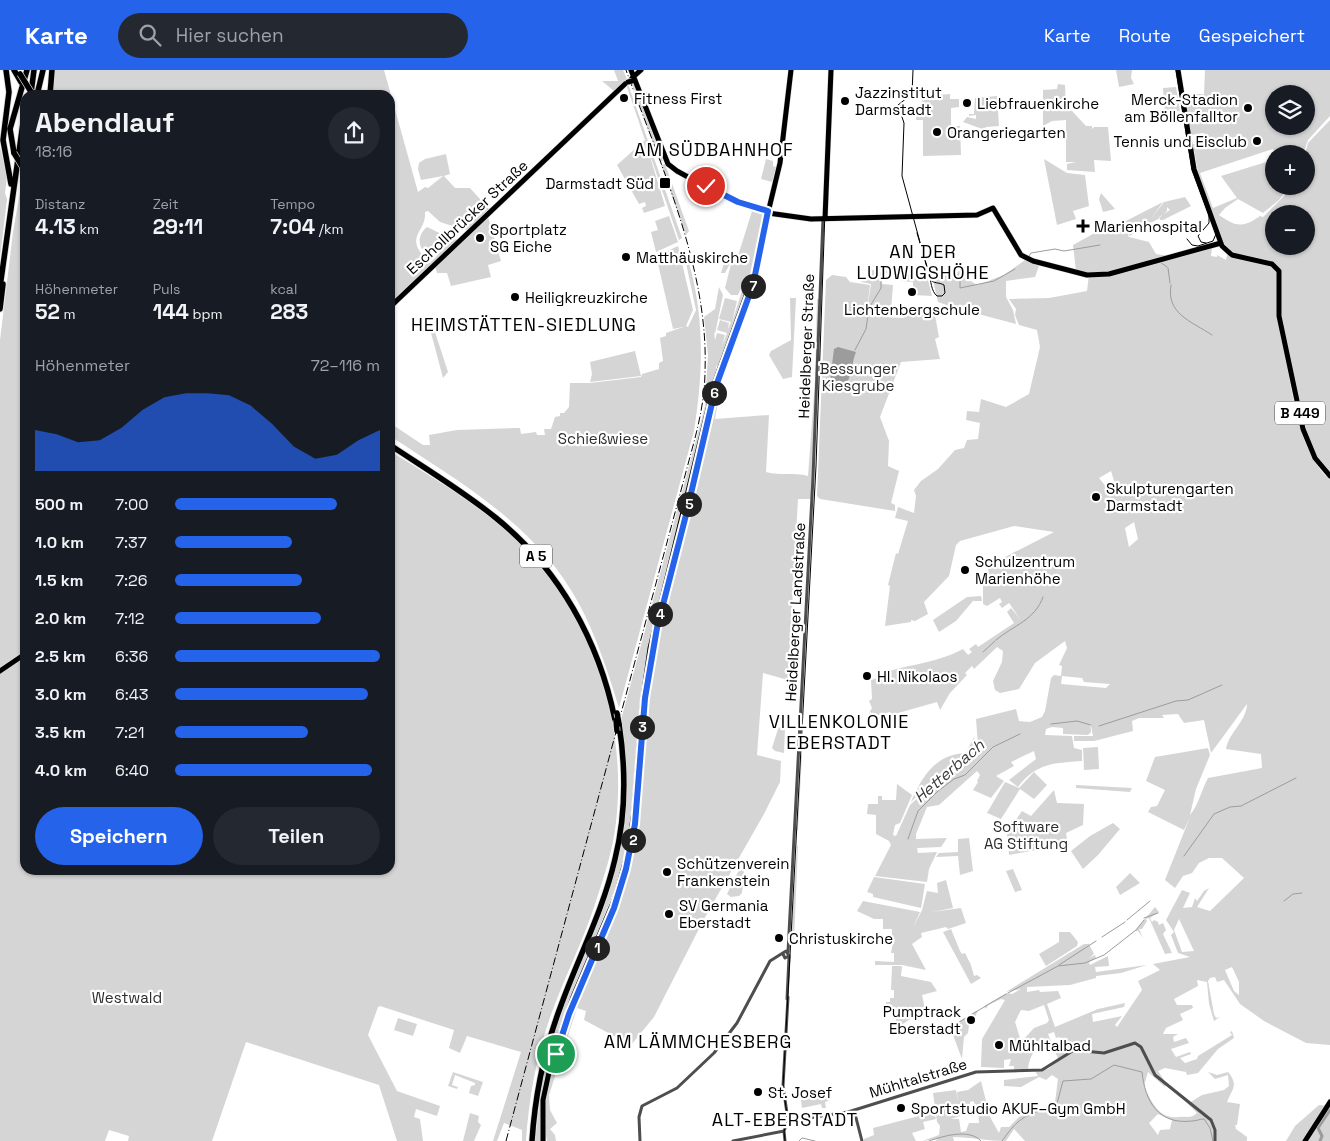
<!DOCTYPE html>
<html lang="de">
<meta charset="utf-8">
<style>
body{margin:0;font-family:"Space Grotesk",sans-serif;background:#242831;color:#f1f3f6;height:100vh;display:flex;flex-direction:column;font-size:19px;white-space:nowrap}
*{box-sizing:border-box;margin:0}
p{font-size:16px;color:#9ea1a6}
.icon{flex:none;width:28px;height:28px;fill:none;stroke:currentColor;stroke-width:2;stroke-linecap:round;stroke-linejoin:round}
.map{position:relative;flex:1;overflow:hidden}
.drawer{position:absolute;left:20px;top:20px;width:375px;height:785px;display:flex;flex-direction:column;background:#171b24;border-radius:15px;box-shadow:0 1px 4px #0004}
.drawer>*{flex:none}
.buttons{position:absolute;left:1265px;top:15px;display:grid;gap:10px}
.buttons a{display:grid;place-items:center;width:50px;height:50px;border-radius:50%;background:#171b24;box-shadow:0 1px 4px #0004;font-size:25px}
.pin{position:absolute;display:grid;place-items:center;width:42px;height:42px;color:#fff;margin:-21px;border:2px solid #fff;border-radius:50%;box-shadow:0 1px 5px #0007}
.km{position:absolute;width:25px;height:25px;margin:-12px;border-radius:50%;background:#222;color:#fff;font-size:14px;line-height:25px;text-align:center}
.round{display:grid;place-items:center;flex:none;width:52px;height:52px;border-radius:26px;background:#242831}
.head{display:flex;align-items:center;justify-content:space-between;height:85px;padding:0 15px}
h1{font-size:28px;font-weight:700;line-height:38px}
.figures{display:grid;grid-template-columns:repeat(3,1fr);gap:8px;height:85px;padding:5px 15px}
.figures div{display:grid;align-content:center}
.figures b{font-size:21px;font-weight:700}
.figures small{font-size:14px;font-weight:400}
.figures p{font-size:14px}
.chart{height:140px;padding:10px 15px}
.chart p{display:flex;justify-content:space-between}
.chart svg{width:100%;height:90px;margin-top:5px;fill:#2563eb;opacity:.7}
.button{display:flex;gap:10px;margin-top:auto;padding:10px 15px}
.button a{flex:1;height:58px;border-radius:30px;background:#2563eb;color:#fff;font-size:20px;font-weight:700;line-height:58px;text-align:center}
.button a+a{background:#242831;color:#f1f3f6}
ul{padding:0 15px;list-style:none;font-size:16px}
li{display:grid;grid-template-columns:80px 60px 1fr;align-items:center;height:38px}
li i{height:12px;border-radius:6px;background:#2563eb}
header{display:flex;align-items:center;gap:30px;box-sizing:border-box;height:70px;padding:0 25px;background:#2563eb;color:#fff}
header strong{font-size:24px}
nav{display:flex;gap:28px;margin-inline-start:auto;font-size:18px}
.search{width:350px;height:45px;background:#242831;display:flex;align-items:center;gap:12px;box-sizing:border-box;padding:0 18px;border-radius:28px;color:#9ea1a6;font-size:19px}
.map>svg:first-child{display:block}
</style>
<header>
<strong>Karte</strong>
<div class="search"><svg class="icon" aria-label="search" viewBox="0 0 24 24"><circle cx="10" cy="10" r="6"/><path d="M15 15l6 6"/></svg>Hier suchen</div>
<nav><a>Karte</a><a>Route</a><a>Gespeichert</a></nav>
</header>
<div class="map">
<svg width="1330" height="1071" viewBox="0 0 1330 1071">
<rect width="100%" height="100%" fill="#fff"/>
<path fill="#d5d5d5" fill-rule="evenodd" d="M53,0H384L418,122L425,117L428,118L443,106L421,110L418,99L419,93L425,89L446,84L450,104L444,106L455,118H470L489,139L469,159L465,160L440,152L428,141L425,142C427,163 401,166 430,193L453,169L459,170L390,235V25H52Z
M614,0H623L627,9L614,21L602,11H618Z
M1116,0H1132L1131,8L1134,14L1119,17Z
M1205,0H1330V46L1308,70L1303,84H1275L1273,79L1200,103L1213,138L1237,128L1221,106L1266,92L1274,109V116H1280L1285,122L1279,130L1263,143L1238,129L1225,138L1219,145C1236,157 1243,158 1260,146L1263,147L1294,116H1306L1305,84L1308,73L1330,50V402L1317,387L1306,359L1281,246V201L1279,198L1229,182L1224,174L1198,103L1193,74L1205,73L1204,63L1191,65L1185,27V24H1204ZM1274,24H1306V56H1274ZM1274,144H1306V176H1274Z
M628,14L682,168L679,170L627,17Z
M632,14H634L663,91L660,92Z
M1058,14L1065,15L1066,38L1072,41L1086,56H1092V59L1094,57H1108L1111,91L1094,90L1095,102L1067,100V94L1076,92H1066V50L1052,51L1043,56V20L1057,19Z
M1176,17L1180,41L1165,43L1163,18Z
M950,24V29H959V37L951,38V56H960L961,85L923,86V50H916V38L922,37V30H938V25Z
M997,26L999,56L986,57L985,60L963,52L967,47L976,49V45L969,46V44H974L975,28Z
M645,70L665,136L644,143L642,138L646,136L645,132L639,134L617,95Z
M0,77L7,106L5,123L7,129L0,188Z
M766,89L773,91V96L776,97L772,112L761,109Z
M1044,89L1067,103L1085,105L1089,136L1073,141L1076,149L1057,155Z
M665,94L689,161L686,165L661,95Z
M23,105L25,800H390V381C438,411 490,441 529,483C595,554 627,656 616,752C613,780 604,807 595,834C584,868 568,900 555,934C538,977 529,1025 526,1071H522V1060L504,1053L497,1071H493L521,982L467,966L460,983L449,978L454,960L380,936L378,937L368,965L397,1021L440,1036L437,1046L416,1039L414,1047L420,1049L423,1071H397L379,1015L246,972L212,1071H128L129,1066L109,1060L105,1071H0V270L13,162Z
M1101,123L1115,139L1103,142L1099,129Z
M1185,127L1191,136L1163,150H1160L1159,147L1170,140L1167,137V141L1158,149L1128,165L1129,167L1149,172L1156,184L1176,187L1212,177L1211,186L1217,187V185L1226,190L1227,185L1274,197C1285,209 1275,233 1277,248C1292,297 1291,375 1330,410V975L1306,973L1264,951L1240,934L1224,910L1217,912L1215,907L1210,908L1208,911L1214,944L1216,948L1220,947L1214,951L1209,934L1207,912L1197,910L1198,916L1174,929L1177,935H1192L1193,938L1180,944L1183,950L1166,958L1163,964H1178L1173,967L1174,972L1186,968L1189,973L1171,979L1176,987L1190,982L1191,984L1180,988L1185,993L1197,989L1198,986L1232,965L1230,962L1232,961L1234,968L1218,979L1198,1003L1187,1005L1186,1002L1165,998L1158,1001L1166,1013L1165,1017L1148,1002L1144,1016C1152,1033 1159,1049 1178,1047C1186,1046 1191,1049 1197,1043L1182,1028L1189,1033L1202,1025L1224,1020L1229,1016L1228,1005L1215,1009L1208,1002L1217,1005L1228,1002C1239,1015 1232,1019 1227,1032L1240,1034L1237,1055H1235L1236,1059L1247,1067V1071H1025L1014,1059L1006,1071C987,1071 971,1067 953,1067L954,1071H935L938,1069L922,1071L939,1065L940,1056L937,1052L933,1023L956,1020L958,1032L957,1022L968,1020L981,1011L990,1047L999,1063L1001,1057H1009L1020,1046L1049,1037L1055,1032L1058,1009L1052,1005L1046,1010L1039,1007L1021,1017L1004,1016V1010L1038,1006L1035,1001L1048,999L1059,990L1052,976L1062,972L1059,967L1056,968L1054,962L1048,964L1051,971L1048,973L1044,970C1035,979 1028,988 1028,1001L1014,1000V996H1009L1011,989L1004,990V998L981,997L982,969L1005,930L1001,929L988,935L986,939L984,936L1007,923L1012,924L1021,919L1006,922L1084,874H1089L1094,884L1089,888L1095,885L1096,888L1089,892L1090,895L1108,886L1109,896L1095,897L1096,902L1147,895L1121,903L1096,906V908L1070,915L1027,917V922L1039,920L1040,922L1058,921L1061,928L1047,934L1055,957L1098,939L1125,933L1124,937L1092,944L1093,952L1122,946L1115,955L1117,957L1142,920L1138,911L1160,900L1153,894L1190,887L1178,883L1171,865L1174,862L1166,850L1182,820L1190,823L1183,838L1192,837L1195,828L1197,831L1204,821L1209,818L1197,837L1210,841L1244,808L1222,788H1209L1199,793L1192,803L1183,806L1175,818L1165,810L1190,747L1184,760L1148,742L1151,737L1157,736L1165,720L1146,711L1155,687L1208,678L1210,685L1196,719L1190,745C1199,734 1201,721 1208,708L1262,698L1261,684L1226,679C1229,662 1246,652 1247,634L1211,683L1204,650L1184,653L1178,644L1162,645L1164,648H1139L1132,651L1133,661L1094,671H1074V666H1093L1090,651L1091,662L1088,665L1063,664V658L1052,657L1046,659L1045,665L1072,666L1074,678L1082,680V691C1054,693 1036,693 1018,717L1009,710L1036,689L1034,681L1011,692L1014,696L996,706L1004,711L991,728L973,720L978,712L977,711L980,705L977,701L939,735L927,737L916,764V769L947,768L941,777L917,778L918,783L937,782L929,799L927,812L875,806L891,775L889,771L876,764V745L867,744L868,734H878V726H882V730H896L897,714L912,725L900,753L895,755L893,765L896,766L910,735L925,721L924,719L911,732C922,706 936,684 966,683L974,667L976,676L978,675L976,649L1016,639L1019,651L1030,652L1042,647L1045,641L1051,608L1054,605L1061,606L1062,596L1059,595L1067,578L1065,571L1035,593L1019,619L1000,623L995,620L993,611L1002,592L1003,581L997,577L974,599L972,596L965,603L967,605L950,623L940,640L937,632L891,645L890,642L871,647V642L869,643L872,638L869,631L872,629L871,610L886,605V602C912,594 939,592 963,579L968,585L972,582L969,579L976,574L978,577L1014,553L1007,542L1011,538L1020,549L1009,533L1002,538L999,534L1002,532L1000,528L987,536L983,534V504L988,503V497H983V494L1005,487L1054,462L1014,456L960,471L956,475L949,506L924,532L928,544L915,551L911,550V552L885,556L890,516L888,515L896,483L898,484L908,451L895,448L898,437L914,443L916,426L914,420L921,411L938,399L955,380L964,378L967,370L978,369L980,353L966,350L967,341L979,342L981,329L1006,337L1029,324L1040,277L1037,260L1019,255L1015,245L1016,239L1009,229L1049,228L1087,221L1089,204L1076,201L1073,175L1109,155H1118L1163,132L1150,150L1164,132ZM1111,401L1116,417L1109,420L1099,408ZM1134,452L1138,469L1129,477L1125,458ZM1062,606L1082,608L1084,612L1110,614L1106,618L1061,614ZM1179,849L1194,881L1182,882L1174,860ZM1232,897L1239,912V925L1234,921L1225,900ZM1044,935L1049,950L1047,953L1034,958L1024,969L1020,968L1015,952L1021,940L1029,941ZM973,1031L978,1038L979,1053H969L966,1061L961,1062L959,1049H951L960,1046L958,1039L970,1036V1032ZM1158,1044L1172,1050L1170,1059H1172L1160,1060L1158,1065L1149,1053Z
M752,141L764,145L750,210L718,297L716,296V304L652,558L627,776L620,807L565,942L542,1033L540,1071H535L543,1003L557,952L606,825L622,756L621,650L705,336L708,285L704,247L715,239L719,217L723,225L715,264L714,261L715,270L717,263L725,265L722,276L727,263L717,260L720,250L729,253L728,259L731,252L719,249L725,228L737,231L732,252L747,205L738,225H731L725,218L732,190L725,203H721L727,183L738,186Z
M669,146L678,172L656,182L651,162L658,160L655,151Z
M488,147L501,191L488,195L491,207L451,216L447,203H437L435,196Z
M427,157L448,167L433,187C418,182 415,167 427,157Z
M678,176L693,240L686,256L688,257L696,240L686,193H689C705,250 703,304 694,361L619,638C608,602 596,565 578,532C537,456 460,412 390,366V353L423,375H430L429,365L457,360L514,358H520L521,364L536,362L537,365H545L544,359H551L555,347L560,346V343H564L569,337L570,313H590L641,307L642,304L659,299V293L663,291L660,268L666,266V263L683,257L673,259L658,194L659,189L662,188L661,184Z
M1025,190L1039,196L1035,207L1006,211V227L1013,240L1016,254L967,241L965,232L966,242L938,232L931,201L952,203L960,201L961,205L977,215L1004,205Z
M872,200H880L882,214L893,215L891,240L884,239V247L904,248L905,243L935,245L939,267L935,269L940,289L901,292L880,347L889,371L888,396L899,401L891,433L895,435V441L820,429L817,426L826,210L832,205L846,207L850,212L870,215L867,240L871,214L861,212V207L870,208Z
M902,202H926L932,226L913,225V212L901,211Z
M790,228H796L792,307L783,309L769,285L771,281L791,270Z
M817,229H820L811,429H798L788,610L763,603L757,685L781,691L780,712L764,744L704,849L654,947L631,975L584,950L586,941L577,938L549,1025L550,1040L557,1053L550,1059L555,1065L556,1071H547C531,988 606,884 626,804C643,738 641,668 650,601L715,328L717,329L715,336L717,337L715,349L769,345L766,402C781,406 793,402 808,406L815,311Z
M430,259H434L448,302L443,308Z
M635,281L641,306L590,312L592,304L590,292Z
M981,526L982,531H973L956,551L939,562L933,550L967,527Z
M780,657L785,658L784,683L775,681L772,678L778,659Z
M1098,677L1099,699L1084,700L1083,678Z
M802,685L798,760L797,761L800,686Z
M1034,702L1047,715L1034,729L1020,719L1001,749L987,743L1005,712L1019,718Z
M1076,715L1132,718L1130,722L1076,718Z
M1054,720L1057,733L1084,734L1083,755L1066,763L1068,776L1063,777L1062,775L1009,785L1006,752L1013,754L1022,741L1031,746Z
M1113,753L1120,759L1098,785L1083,799L1071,781L1090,766Z
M969,768L973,801L960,805L958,786L936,787L939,783L958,782V769Z
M797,776H798L794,871L791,867Z
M1013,799L1022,820L1015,822L1006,801Z
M739,800H743L744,802L742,823L739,826L731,827L727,824Z
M1130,803L1140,813L1120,825L1116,817Z
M874,807L925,814L921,838L873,827V824L867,822Z
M946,810L953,838L932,842L961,838L966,853L948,859L946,857L921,863L922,867L912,874L926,900L902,895H875V891L894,892V883H891L894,867H892V859H883V849H874L857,841L863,831L920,842L913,858L922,840L927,821L938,823L937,813Z
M1155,837L1159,842L1150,848L1152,852L1154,850L1158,852L1159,855L1163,853L1166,860L1163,864L1172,883L1165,884L1149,848L1146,849L1147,851L1142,859H1139L1143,868L1138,861H1135Z
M951,859L960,881L962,884L965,883L971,895L974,906L977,905L981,908L971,914L943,862Z
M1059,862H1070L1078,872L1077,876L1046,896L1039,884L1059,872Z
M892,896H902L901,906L931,912L937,921L922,925L925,939L903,954L907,957L895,965V960L899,957L895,959L896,949H893V940H886V932H890V928H894V920H891Z
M978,940L972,955H969L968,963L964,967L962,989L950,957L967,947L968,949L967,946Z
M398,948L417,954L413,966L394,960Z
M453,1002L483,1012L478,1026L469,1023L471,1016L475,1015V1013L455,1005L452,1015L458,1017L457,1019L448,1016Z
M822,1020V1028L827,1027L828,1031L825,1032L826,1038H822L821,1034L802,1038L801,1030L809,1029V1024Z
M1319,1035L1330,1036V1071H1286L1295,1056Z
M934,1042L936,1049L923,1052L925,1059L912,1063L916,1071H864V1069L874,1065L873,1058Z
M470,1043L479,1046L478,1052L481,1055L474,1071H463Z"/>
<path fill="#9c9c9c" d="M838,277L856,282C850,296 854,316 834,321L829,318L834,279Z"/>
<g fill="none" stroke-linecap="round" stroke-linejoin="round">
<path stroke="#9c9c9c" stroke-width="1" d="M1130,165L1147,153
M1029,186L1031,183L1055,179L1064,181L1100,175
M1160,192L1167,197
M1168,198L1170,213
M934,203L957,204L960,207V218L994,211L1015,199
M1171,215C1166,244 1191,251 1212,265
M855,280L866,259L869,238L881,218V202H901L906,206H918L926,203
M996,570C1014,555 1035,550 1043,527
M983,582L995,571
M1051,654L1077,651L1091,655
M1099,656L1176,631L1188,630L1222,615
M908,769L918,741L938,721L954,709L965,705L993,677L1020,664
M1184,786L1214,744L1230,737L1241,736L1296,708
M1284,831L1293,824L1302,823
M1144,848L1158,843
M1127,850L1150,831
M1102,867L1125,852
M1059,895L1096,871
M1008,923L1058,896L1085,893L1104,885L1136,860L1144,850
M969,946L1006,924
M950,957L966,948
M799,1071L802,1068L815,1071
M929,1071C944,1066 969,1058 981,1071
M1002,1071C1014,1054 1022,1045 1043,1040C1047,1039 1051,1041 1055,1041L1063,1011L1091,1009L1114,995L1142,1002C1145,1031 1158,1055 1192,1051C1197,1051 1199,1049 1204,1049L1210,1058L1213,1071"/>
<path stroke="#9c9c9c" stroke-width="2.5" d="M743,807L747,811"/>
<path stroke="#9c9c9c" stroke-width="3" d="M1320,1071L1322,1066L1318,1058L1330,1040"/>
<defs>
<path id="major" d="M631,0L668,94L677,101L730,130L768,143L811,149L977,145L993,138L1021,185L1033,191L1087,205L1109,204L1221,173
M1178,0L1194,99L1222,176L1232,185L1272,194L1279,201V246L1303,359L1315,388L1330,406
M632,8L641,0
M825,149L831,0
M390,237L625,14
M0,601L25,584
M543,1071V1030L553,984L573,927L615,828L628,782L634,741L643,628L650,578L714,314L752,209L780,93L791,0
M1305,1071L1330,1032"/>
<path id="highway" d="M6,0L9,22L3,70L11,114
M14,0L21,12
M31,23L34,0
M37,25L43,0
M50,25L52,0
M14,83L10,59L27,0
M20,95L25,76
M0,217L25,39
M0,239L3,214
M390,375C426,399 463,421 496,448C559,499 599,571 615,650
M532,1071C535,1025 544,981 560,938C578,888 603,841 615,789C626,745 626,699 619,654"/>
</defs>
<use href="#major" stroke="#dbdbdb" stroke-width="6"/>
<use href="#highway" stroke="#dbdbdb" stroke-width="7"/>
<path stroke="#4e4e4e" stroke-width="3" d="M788,882L813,407L823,148
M787,929L789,887
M854,1040L862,1071
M788,1051L848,1042L976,1002L1042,1000L1074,980L1104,983L1135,973L1141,977L1155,1005L1211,1050L1215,1060V1071
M640,1071L639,1047L642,1036L677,1018L714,983L737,953L770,891L786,881L789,886L785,888L783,884
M733,1071L784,1061
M785,1071L784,1061L788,1050L783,1016L788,927"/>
<use href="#major" stroke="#000" stroke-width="5"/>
<use href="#highway" stroke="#000" stroke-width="5.5"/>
<path stroke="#000" stroke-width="1" d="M913,0L912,24L898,35L904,53L902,106L930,209C933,214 939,212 944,215L945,223L942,226H937C931,221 931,211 929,203L917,163
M1176,0L1192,100L1216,164L1213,171L1198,176L1192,175L1187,169
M1206,173L1201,172L1198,166L1209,153V143
M785,1071L784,1061L788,1051L783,1017L816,396L830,0"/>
<path stroke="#000" stroke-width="1" stroke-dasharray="8 2.5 1 2.5" stroke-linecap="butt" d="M506,1071L694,372C700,349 705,325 705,301C709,199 660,94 626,0"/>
<defs>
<path id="major-bridge" d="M628,12L632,11"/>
<path id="highway-bridge" d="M20,4L33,25
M14,83L25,101
M617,643L619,654
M616,650L617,661"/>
</defs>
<use href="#major-bridge" stroke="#dbdbdb" stroke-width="6" stroke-linecap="butt"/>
<use href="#highway-bridge" stroke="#dbdbdb" stroke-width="7" stroke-linecap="butt"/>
<use href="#major-bridge" stroke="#000" stroke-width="5"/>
<use href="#highway-bridge" stroke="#000" stroke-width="5.5"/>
</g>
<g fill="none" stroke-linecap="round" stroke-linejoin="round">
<defs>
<path id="route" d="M556,984L569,944L614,838L626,799L635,754L645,628L657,558L686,445L716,316L753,215L768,141L738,132L706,116"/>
</defs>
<use href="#route" stroke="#fff" stroke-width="10"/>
<use href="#route" stroke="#2563eb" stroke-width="6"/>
</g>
<g fill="#000" stroke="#fff" stroke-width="2">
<circle cx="624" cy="28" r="5"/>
<circle cx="845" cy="31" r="5"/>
<circle cx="967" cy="33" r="5"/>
<circle cx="1248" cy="38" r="5"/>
<circle cx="937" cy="62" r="5"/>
<circle cx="1257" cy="71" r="5"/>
<rect x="659" y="107" width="12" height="12" rx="2.5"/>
<path d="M1080.5 148.5h5v5h5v5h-5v5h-5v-5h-5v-5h5z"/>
<circle cx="480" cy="168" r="5"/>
<circle cx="626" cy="187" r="5"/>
<circle cx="912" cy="222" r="5"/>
<circle cx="515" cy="227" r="5"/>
<circle cx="1096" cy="427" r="5"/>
<circle cx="965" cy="500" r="5"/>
<circle cx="867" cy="606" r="5"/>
<circle cx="667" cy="802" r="5"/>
<circle cx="669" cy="844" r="5"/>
<circle cx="779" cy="868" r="5"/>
<circle cx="971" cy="950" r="5"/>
<circle cx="999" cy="975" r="5"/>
<circle cx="758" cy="1022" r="5"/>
<circle cx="901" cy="1038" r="5"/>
</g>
<g text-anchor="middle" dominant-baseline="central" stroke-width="4.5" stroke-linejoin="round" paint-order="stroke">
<g fill="#fff" stroke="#4c4c4c" stroke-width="1">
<rect x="1275" y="331.5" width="50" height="23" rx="4"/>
<rect x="520" y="474.5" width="32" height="23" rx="4"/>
</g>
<g font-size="14" font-weight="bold" fill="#000">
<text x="1300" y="343">B 449</text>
<text x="536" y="486">A 5</text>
</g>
<g font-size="15" fill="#000" stroke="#fff" text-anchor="start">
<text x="855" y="22">Jazzinstitut<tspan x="855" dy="17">Darmstadt</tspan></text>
<text x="634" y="28">Fitness First</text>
<text x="1238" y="29" text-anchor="end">Merck-Stadion<tspan x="1238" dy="17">am Böllenfalltor</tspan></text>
<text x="977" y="33">Liebfrauenkirche</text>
<text x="947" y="62">Orangeriegarten</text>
<text x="1247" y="71" text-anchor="end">Tennis und Eisclub</text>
<text x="654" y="113" text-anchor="end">Darmstadt Süd</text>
<text x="1094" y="156">Marienhospital</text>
<text x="490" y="159">Sportplatz<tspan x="490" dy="17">SG Eiche</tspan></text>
<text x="636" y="187">Matthäuskirche</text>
<text x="525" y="227">Heiligkreuzkirche</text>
<text x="912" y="239" text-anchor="middle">Lichtenbergschule</text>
<text x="1106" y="418">Skulpturengarten<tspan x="1106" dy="17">Darmstadt</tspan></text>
<text x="975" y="491">Schulzentrum<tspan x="975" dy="17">Marienhöhe</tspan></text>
<text x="877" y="606">Hl. Nikolaos</text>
<text x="677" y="793">Schützenverein<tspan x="677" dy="17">Frankenstein</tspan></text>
<text x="679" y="835">SV Germania<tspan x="679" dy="17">Eberstadt</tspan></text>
<text x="789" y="868">Christuskirche</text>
<text x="961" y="941" text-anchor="end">Pumptrack<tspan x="961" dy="17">Eberstadt</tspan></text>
<text x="1009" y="975">Mühltalbad</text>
<text x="768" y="1022">St. Josef</text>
<text x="911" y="1038">Sportstudio AKUF–Gym GmbH</text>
</g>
<g font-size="15" fill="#000" stroke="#fff">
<text transform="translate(467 147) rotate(-43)">Eschollbrücker Straße</text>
<text transform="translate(806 276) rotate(-88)">Heidelberger Straße</text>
<text transform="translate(795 542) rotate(-87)">Heidelberger Landstraße</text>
<text transform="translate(918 1008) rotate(-17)">Mühltalstraße</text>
</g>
<g font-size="15" fill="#2c2c2c" stroke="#fff">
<text x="858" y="298">Bessunger<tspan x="858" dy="17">Kiesgrube</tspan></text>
<text x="603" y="368">Schießwiese</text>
<text x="1026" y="756">Software<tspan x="1026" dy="17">AG Stiftung</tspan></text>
<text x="127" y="927">Westwald</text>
</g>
<g font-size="16" font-style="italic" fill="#3d3d3d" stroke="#fff">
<text transform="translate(949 701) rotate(-41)">Hetterbach</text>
</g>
<g font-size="18" letter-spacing="1" fill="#000" stroke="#fff">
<text x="714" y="79">AM SÜDBAHNHOF</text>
<text x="923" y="181">AN DER<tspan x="923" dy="21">LUDWIGSHÖHE</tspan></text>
<text x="524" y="254">HEIMSTÄTTEN-SIEDLUNG</text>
<text x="839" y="651">VILLENKOLONIE<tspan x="839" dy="21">EBERSTADT</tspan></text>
<text x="698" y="971">AM LÄMMCHESBERG</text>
<text x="785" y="1049">ALT-EBERSTADT</text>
</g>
</g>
</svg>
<div class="buttons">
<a><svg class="icon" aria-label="layers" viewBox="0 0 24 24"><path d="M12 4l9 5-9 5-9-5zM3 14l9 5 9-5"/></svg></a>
<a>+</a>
<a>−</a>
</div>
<div class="pin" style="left:556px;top:984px;background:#1e9e55"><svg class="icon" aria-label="arrive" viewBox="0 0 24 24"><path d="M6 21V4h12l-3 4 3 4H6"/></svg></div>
<div class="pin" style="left:706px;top:116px;background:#d93025"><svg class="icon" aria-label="check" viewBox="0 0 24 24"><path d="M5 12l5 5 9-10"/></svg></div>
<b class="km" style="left:597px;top:878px">1</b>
<b class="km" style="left:633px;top:770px">2</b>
<b class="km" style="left:642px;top:657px">3</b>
<b class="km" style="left:660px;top:544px">4</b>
<b class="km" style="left:689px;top:434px">5</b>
<b class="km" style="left:714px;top:323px">6</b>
<b class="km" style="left:753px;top:216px">7</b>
<section class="drawer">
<div class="head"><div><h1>Abendlauf</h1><p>18:16</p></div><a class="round"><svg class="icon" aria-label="share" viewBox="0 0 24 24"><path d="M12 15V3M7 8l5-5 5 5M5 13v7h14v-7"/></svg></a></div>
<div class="figures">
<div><p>Distanz</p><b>4.13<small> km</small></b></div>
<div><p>Zeit</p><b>29:11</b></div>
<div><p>Tempo</p><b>7:04<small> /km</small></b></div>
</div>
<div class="figures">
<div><p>Höhenmeter</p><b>52<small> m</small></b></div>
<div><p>Puls</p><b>144<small> bpm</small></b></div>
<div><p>kcal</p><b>283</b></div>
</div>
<div class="chart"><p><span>Höhenmeter</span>72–116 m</p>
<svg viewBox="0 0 160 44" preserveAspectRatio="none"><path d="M0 44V24L10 26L20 30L30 29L40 23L50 14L60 8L70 6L80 6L90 7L100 12L110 21L120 32L130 38L140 36L150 29L160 24V44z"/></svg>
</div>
<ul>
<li><b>500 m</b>7:00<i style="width:79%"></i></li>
<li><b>1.0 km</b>7:37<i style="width:57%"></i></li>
<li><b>1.5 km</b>7:26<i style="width:62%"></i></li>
<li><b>2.0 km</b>7:12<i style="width:71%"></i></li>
<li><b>2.5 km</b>6:36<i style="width:100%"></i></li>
<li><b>3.0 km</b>6:43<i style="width:94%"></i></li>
<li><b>3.5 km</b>7:21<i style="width:65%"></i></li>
<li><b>4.0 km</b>6:40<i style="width:96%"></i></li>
</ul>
<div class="button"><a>Speichern</a><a>Teilen</a></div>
</section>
</div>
